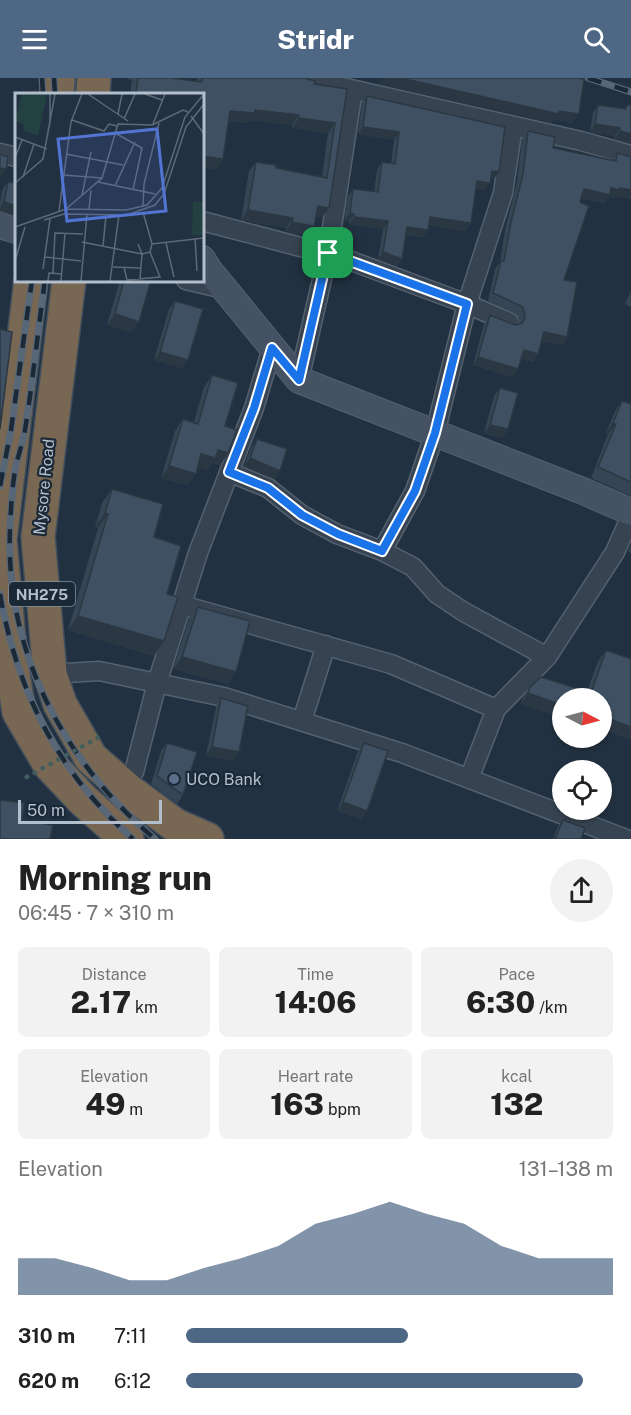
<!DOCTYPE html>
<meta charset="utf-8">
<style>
body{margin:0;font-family:"Public Sans",sans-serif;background:#f2f2f2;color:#222;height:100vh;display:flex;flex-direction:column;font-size:22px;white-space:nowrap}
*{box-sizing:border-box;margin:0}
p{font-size:20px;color:#767676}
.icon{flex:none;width:33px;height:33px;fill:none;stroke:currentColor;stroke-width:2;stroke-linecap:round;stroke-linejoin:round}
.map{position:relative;height:761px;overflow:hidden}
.drawer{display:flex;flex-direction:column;background:#fff;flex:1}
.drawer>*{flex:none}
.needle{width:39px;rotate:96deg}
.tools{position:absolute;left:552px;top:610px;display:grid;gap:12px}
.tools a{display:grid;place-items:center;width:60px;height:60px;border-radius:50%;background:#fff;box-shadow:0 2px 4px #0004;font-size:30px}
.scale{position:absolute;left:18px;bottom:15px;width:144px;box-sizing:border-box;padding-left:6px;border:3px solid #b3becc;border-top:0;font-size:16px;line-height:21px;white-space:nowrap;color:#b3becc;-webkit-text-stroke:4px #1b2836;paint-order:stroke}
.pin{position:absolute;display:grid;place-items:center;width:51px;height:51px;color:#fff;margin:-26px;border-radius:12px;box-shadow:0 3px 9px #0006}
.round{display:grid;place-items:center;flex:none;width:63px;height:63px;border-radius:32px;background:#f2f2f2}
.overview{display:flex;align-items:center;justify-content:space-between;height:102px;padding:0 18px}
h1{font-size:33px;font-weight:800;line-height:45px}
.figures{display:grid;grid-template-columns:repeat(3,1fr);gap:9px;height:102px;padding:6px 18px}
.figures div{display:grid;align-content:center;border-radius:9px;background:#f2f2f2;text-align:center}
.figures b{font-size:30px;font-weight:800}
.figures small{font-size:16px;font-weight:400}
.figures p{font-size:16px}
.chart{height:168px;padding:12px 18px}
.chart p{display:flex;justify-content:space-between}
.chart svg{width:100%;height:108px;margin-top:6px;fill:#4e6785;opacity:.7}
ul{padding:0 18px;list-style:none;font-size:20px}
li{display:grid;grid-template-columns:96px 72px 1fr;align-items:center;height:45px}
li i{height:15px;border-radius:8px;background:#4e6785}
header{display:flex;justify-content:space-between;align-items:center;height:78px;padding:0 18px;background:#4e6785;color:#fff;font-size:27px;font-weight:800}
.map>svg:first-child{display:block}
</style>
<header><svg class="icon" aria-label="menu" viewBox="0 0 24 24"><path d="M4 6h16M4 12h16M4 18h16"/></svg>Stridr<svg class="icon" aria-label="search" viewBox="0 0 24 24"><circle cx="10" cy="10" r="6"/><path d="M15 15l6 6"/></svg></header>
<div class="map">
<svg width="631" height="761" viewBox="0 0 631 761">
<rect width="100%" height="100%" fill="#223141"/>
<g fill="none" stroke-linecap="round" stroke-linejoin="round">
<defs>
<path id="street" d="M302,0L581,63L631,77
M0,75L16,79
M202,143L346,181L467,226L509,244
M186,202L224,211
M299,302L328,175L353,12
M229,394L268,410L302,437L337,456L382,473L413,489L437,516L464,534L547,579
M382,473L415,413L435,355L467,226L503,115L513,48
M182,527L391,586L496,631L547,579L615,474L631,438
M50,596L99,593L224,619L402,675L626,761
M302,643L326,567
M134,694L157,605L198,475L254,330L272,270
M469,701L496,631"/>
<path id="secondary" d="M0,147L16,152
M202,181L209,192L299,302L583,413L631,434"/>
<path id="highway" d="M57,16L58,0
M93,16L94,0
M31,202L0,462L11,584L19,634L50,687L83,722L127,761
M69,202L38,459L50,596L60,626L91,680L129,713L175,747L207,761"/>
</defs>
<use href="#street" stroke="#54616f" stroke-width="21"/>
<use href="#secondary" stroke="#54616f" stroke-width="28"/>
<use href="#highway" stroke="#414e5c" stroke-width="36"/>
<use href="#street" stroke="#374351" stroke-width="18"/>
<use href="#secondary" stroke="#445264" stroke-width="26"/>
<use href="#highway" stroke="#786753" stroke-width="33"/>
<defs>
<path id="rail" d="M42,0L43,16
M54,0L55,16
M588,0L631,14
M45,202C38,252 33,302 25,352C23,364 19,375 16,387C12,408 11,429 10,451C5,573 63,683 155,761
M0,408L11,352L32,202
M0,516C17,613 58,695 133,761"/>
</defs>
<use href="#rail" stroke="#586778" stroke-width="7"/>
<use href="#rail" stroke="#1b2836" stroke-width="4.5" stroke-dasharray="14" stroke-linecap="butt"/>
<path stroke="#425e5f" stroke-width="4" stroke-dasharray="4.5 4.5" stroke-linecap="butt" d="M25,700L101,658"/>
</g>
<path fill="#354553" d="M128,0H171L197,4V0H304L314,6L347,11L329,130L322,139H316L307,158L285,153L286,150L241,142L249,93L256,84L276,90L322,99L328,55L292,50V47L250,42L248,45L229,43L217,91L202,89V16H130L132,2L128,1Z
M367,18L494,101L491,100L485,112L476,111L466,153L429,147L423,159L406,157L402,181L397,188L378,181L383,151L349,146V143L344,142L348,118L353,111L374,114L377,92L382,84L391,85L394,62L358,56L362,25Z
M598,27L624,31L627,27H631V66L614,61L615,58L590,54L593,35Z
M528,53L553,70L612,82L617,75L615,118L614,120L608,119L604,125L581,120L564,202L567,259L562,267L542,263L538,276L533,284L521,281L518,291L512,299L473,287L484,246L490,237L515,247L519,246L518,237L488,223L495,191L500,184L505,152L517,104L522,61Z
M8,104L16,105V138L0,133V124L2,112Z
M120,202H151L131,254L107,247Z
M631,213V229L625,226Z
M175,223L188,282L182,290L154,282L169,231Z
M212,297L225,348L228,375L220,387L212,385L207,392L198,389L196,396L187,407L161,400L175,353L183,341L194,344L204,309Z
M500,310L508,351L502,360L484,355L494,318Z
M622,323L631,326V418L591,400L608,356L606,355L615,333Z
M257,361L280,393L275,401L244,388L251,370Z
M112,411L154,459L167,516L154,578L68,552L98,450L95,449L102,425Z
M631,466V475L628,473Z
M198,529L228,606L173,591L189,541Z
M606,572L602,621L521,626L523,620L530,609L587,614L598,583Z
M221,620L233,683L206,677L216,629Z
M167,665L183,717L177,726L151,706L161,673Z
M364,665L367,733L361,741L337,733L358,673Z
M563,742L581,761H553L557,750Z"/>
<path fill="#2b3844" d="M383,0H401L579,36L572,45L554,42L552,45L379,6Z
M255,32L299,37L292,47L250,42L248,45L223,42L230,33Z
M299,40L335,45L328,55L292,50Z
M595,46L620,50L615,58L590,54Z
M363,49L399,54L394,62L358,56Z
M620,53L631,56V66L614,61Z
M202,78L223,81L217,91L202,89Z
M0,90L6,91L0,99Z
M492,93L499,94L494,101L486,100Z
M477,103L490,105L485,112L472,110Z
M620,110L631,112V121L615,118L614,120L608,119L604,125L579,119L584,111Z
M4,124L16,128V138L0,133V130Z
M318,128L329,130L322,139L311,138Z
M248,132L293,140L286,150L241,142Z
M350,135L354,136L349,143L344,142Z
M354,139L388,143L383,151L349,146Z
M430,139L471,145L466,153L425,147Z
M292,144L314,148L307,158L285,153Z
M407,149L428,152L423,159L402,156Z
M383,174L402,181L397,188L378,181Z
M115,236L139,244L131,254L107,247Z
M544,254L567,259L562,267L538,262Z
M524,272L538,276L533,284L518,280Z
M160,274L188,282L182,290L154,282Z
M478,279L518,291L512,299L473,287Z
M613,345L616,346L608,356L606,355Z
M490,347L508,351L502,360L484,355Z
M218,372L228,375L220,387L212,385L207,392L193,388L201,376Z
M250,380L280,393L275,401L244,388Z
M169,388L196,396L187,407L161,400Z
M105,435L108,436L98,450L95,449Z
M78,538L164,563L154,578L68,552Z
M182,579L236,594L228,606L173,591Z
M528,615L562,627V640L521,626Z
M602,638L631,649V662L602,651Z
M212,669L239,674L233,683L206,677Z
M343,724L367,733L361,741L337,733Z"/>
<path fill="#3e5061" stroke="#2b3844" stroke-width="1.5" d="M138,0H171L202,4L203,0H304L315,3L314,6L347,11L329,130L318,128L314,148L292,144L293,140L248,132L256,84L276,87V90L327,100L335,45L299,40V37L255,32V35L230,33L223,81L202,78V16H136Z
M401,0H577L584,1L579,36L559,33V36Z
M367,18L505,49L499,94L492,93L490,105L477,103L471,145L430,139L428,152L407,149L402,181L383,174L388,143L354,139V136L350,135L353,111L378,114L382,84L395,86L399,54L363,49Z
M598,27L626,31L627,27H631V56L620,53V50L595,46Z
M528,53L555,59L553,70L616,83L617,75L631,79V112L620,110V112L611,110L610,117L584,111L580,124L589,128L564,202L577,204L567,259L544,254L538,276L524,272L518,291L478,279L490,237L515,247L522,245L525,240L523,229L493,215L501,183H504L511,144L523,96Z
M0,76L8,79L6,91L0,90Z
M8,104L16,105V128L4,124Z
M124,202H151L139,244L115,236Z
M175,223L203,231L188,282L160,274Z
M0,251L12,254L0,351Z
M212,297L238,305L225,348L237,352L228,375L218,372L215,380L201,376L196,396L169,388L183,341L198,346Z
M500,310L518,315L508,351L490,347Z
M622,323L631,326V404L598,389L616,346L613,345Z
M257,361L287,371L280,393L250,380Z
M112,411L163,426L154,459L181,468L167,516L178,519L164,563L78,538L108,436L105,435Z
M198,529L250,543L236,594L182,579Z
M606,572L631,581V649L602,638V621H562V627L528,615L530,609L541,599L591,615Z
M221,620L248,628L239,674L212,669Z
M167,665L197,674L183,717L157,698Z
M364,665L388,673L367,733L343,724Z
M0,722L24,725L22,742L53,747L50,761H0Z
M563,742L585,750L581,761H555Z"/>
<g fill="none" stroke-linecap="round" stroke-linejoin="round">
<defs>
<path id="route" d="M328,175L467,226L435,355L415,413L382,473L338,456L302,437L268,410L229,394L254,330L272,270L299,302Z"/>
</defs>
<use href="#route" stroke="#fff" stroke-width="12"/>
<use href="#route" stroke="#1a73e8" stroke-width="8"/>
</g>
<circle fill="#5c6f8a" stroke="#1b2836" stroke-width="2" cx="174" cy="701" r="6"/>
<g text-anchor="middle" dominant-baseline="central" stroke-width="4.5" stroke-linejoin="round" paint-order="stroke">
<rect fill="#1b2836" stroke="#85919f" stroke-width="1.5" x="9" y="504" width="66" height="24" rx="4.5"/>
<g font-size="15" font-weight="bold" fill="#b3becc">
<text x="42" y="516">NH275</text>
</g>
<g font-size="16" fill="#b3becc" stroke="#1b2836">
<text transform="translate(44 409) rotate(-84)">Mysore Road</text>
</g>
<g font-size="16" fill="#b3becc" stroke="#1b2836" text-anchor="start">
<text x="186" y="701">UCO Bank</text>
</g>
</g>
<g transform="translate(15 15)">
<rect width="189" height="189" fill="#223141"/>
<path d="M7,1H32L23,43L8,37L9,32L0,28ZM178,109H189V142H177Z" fill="#244142"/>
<path fill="none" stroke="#5c6979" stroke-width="1.5" d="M73,1L113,28M130,1L147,7M103,21L107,1M176,23L189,41M109,26L120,1M57,27L89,38L94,31L102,33M35,31V1M138,31L150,1M100,40L127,55L118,97M0,44L32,56M51,61L108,72M0,65L7,47M48,82L87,85M8,84L19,51M83,89L140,101M0,90L28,66L40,1M100,93L120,49M67,102L76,59M128,113L129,91L144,30M51,116L87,85L103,31L137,32L168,17L173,19M74,116L76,97M44,118L56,29L67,1M128,119L137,151L189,145M29,127L49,121L112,122L140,112L149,101L171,34L189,11M0,134L51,116L111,117L132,112L147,95L170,24L189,1M180,145L182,178M67,149L127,161L123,151M151,150L159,184M88,153L91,122M30,164L66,168M0,168L10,134M98,174L126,175M109,174L112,187L145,184L135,159M28,176L35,126M38,180L40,140L68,141M125,186L127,161L135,159L137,151M33,188L34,180L47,181M46,188L50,140M66,188L72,121M95,188L104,122"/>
<path fill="#5275d4" fill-opacity="0.15" stroke="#5275d4" stroke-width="3" d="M142,36L151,118L52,128L43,46Z"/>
<rect width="189" height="189" fill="none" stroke="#b3becc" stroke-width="3"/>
</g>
</svg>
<div class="tools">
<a><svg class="needle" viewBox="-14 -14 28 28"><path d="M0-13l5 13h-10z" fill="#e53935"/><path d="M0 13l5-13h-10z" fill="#767676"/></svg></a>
<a><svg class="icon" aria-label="locate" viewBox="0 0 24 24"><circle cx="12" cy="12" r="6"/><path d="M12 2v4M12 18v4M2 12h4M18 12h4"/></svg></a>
</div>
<div class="scale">50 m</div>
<div class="pin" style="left:328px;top:175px;background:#1e9e55"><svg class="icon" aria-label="arrive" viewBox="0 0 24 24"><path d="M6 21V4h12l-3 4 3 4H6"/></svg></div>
</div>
<section class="drawer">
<div class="overview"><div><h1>Morning run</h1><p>06:45 · 7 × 310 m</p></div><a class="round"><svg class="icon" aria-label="share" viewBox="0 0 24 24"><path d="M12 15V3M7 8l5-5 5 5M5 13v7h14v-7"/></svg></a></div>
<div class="figures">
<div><p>Distance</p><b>2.17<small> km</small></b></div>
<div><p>Time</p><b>14:06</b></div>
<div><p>Pace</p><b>6:30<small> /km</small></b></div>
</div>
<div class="figures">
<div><p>Elevation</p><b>49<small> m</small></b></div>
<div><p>Heart rate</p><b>163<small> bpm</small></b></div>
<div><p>kcal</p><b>132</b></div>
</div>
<div class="chart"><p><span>Elevation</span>131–138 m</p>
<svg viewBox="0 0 160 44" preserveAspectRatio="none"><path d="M0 44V29L10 29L20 33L30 38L40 38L50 33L60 29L70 24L80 15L90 11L100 6L110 11L120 15L130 24L140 29L150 29L160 29V44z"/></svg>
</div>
<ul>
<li><b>310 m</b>7:11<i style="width:52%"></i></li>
<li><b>620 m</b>6:12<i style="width:93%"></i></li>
</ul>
</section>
